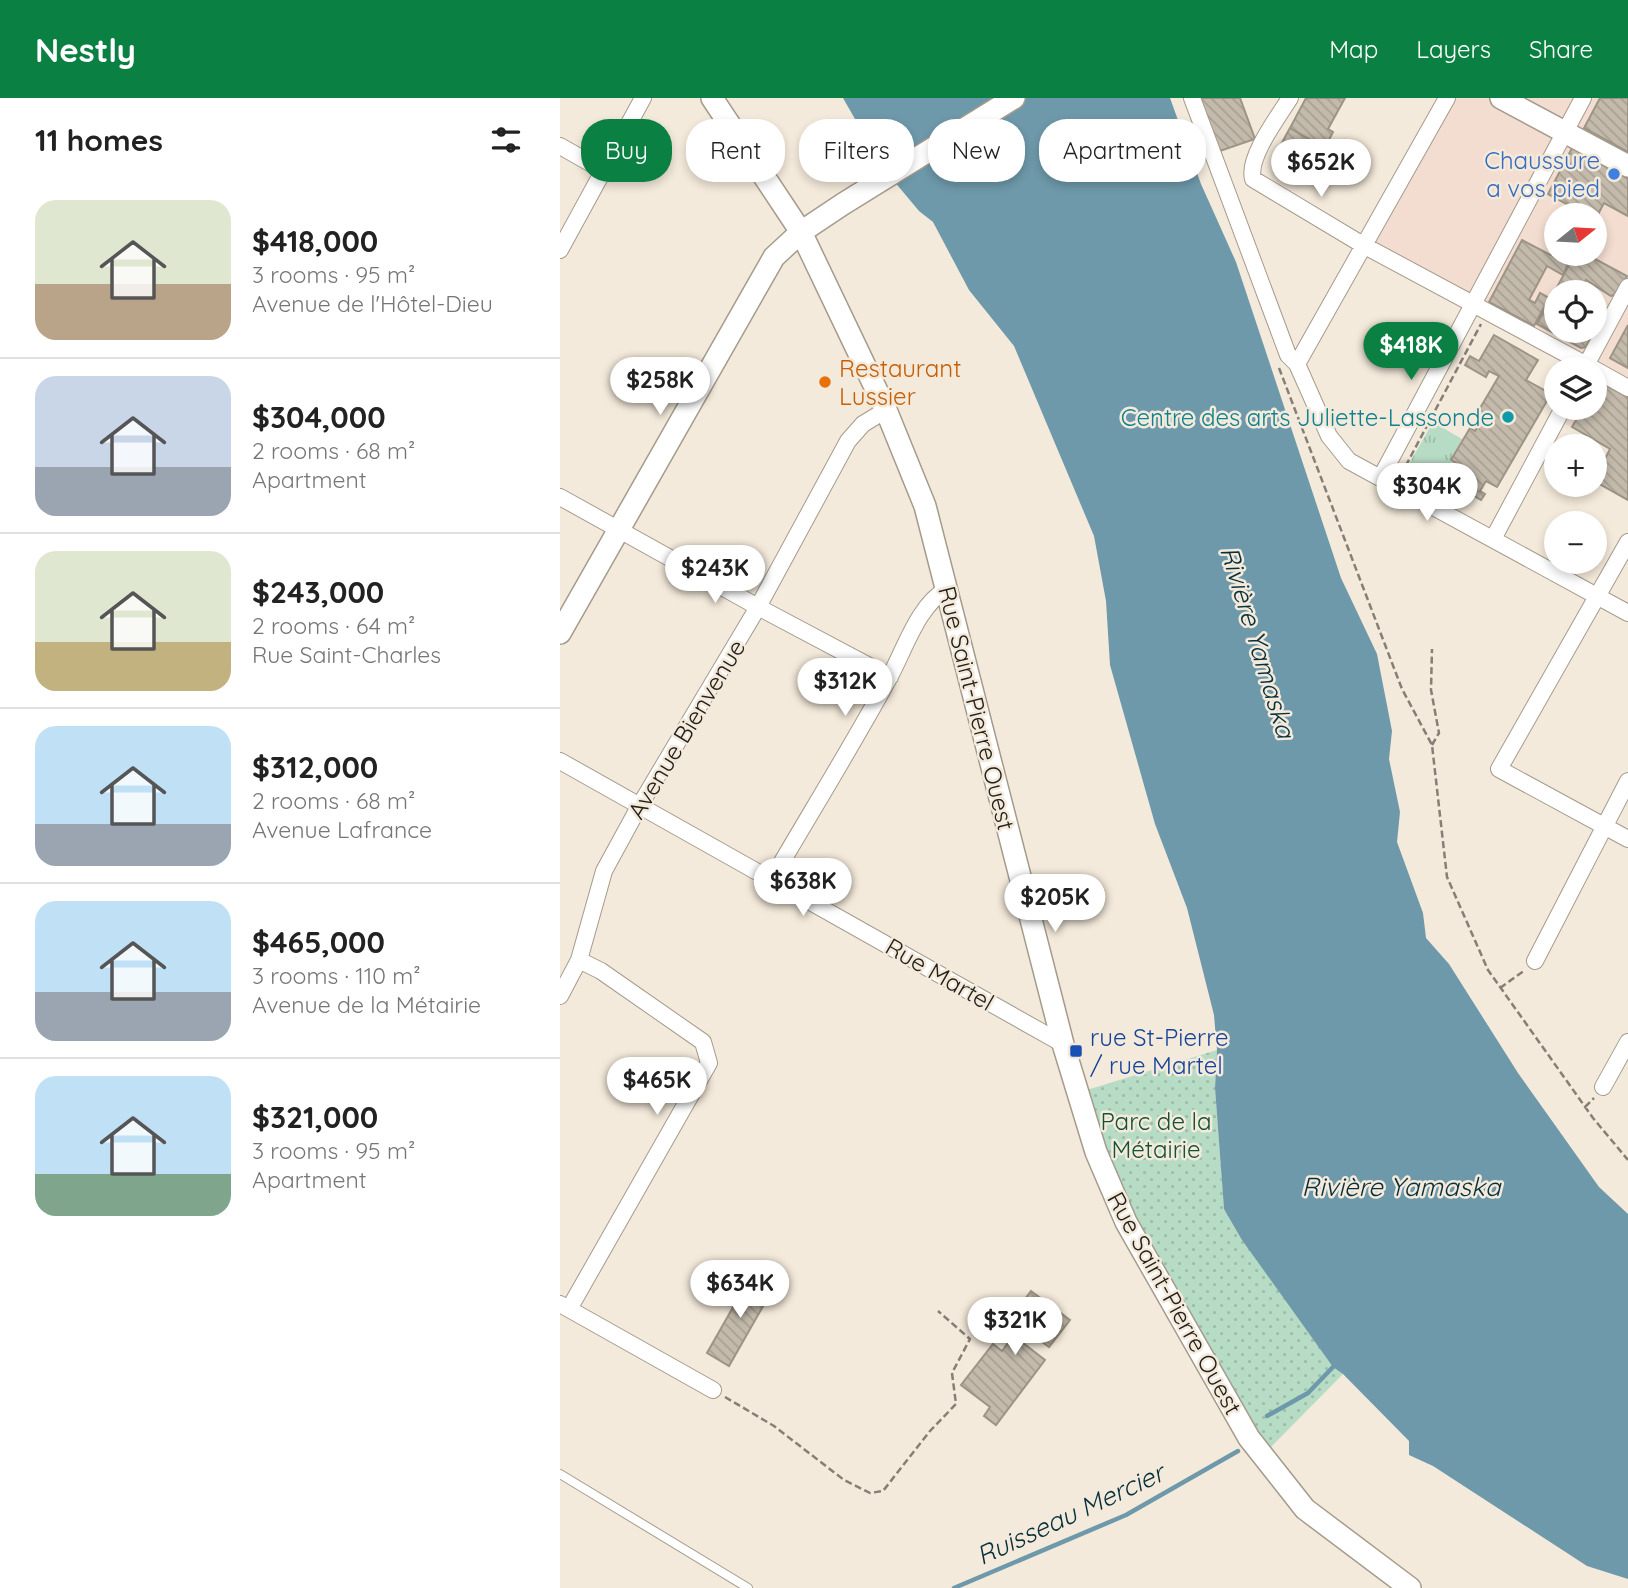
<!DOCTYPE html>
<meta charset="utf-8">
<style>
:root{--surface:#fff;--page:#f2f2f2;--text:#222;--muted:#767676;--line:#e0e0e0;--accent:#0b8043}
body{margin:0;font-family:Quicksand,sans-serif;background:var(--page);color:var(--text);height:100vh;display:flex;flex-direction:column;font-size:26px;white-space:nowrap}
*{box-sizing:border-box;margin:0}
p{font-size:23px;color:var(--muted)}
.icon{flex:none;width:38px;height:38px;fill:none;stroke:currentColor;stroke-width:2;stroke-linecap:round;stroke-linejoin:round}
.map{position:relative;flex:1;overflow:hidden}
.sheet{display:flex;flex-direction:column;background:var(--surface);width:560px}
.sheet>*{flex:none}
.banner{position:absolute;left:21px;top:21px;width:665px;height:63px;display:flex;gap:14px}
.needle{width:46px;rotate:72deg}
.buttons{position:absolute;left:984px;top:105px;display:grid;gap:14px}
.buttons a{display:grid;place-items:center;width:63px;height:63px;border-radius:50%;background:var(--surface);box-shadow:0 4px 10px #0003;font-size:35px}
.price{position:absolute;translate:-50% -60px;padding:0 16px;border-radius:24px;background:#fff;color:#222;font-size:23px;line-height:46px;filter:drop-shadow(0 2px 4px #0008)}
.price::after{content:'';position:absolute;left:50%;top:42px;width:21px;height:16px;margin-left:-10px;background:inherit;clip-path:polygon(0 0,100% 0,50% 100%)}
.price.on{background:var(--accent);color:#fff}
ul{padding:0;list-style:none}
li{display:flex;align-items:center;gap:21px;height:175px;padding:0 35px}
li+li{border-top:2px solid var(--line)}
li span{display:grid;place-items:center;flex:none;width:196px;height:140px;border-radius:21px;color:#555}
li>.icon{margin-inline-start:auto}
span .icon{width:84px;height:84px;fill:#fffc;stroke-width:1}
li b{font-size:30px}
h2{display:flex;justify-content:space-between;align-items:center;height:84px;padding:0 35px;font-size:30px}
.tag{padding:0 24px;border-radius:28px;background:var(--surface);box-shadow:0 4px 10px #0003;font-size:24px;line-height:63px}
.tag.on{background:var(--accent);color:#fff}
header{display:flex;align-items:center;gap:42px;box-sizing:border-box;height:98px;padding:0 35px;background:var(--accent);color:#fff}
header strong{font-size:33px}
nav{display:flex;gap:38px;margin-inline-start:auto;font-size:24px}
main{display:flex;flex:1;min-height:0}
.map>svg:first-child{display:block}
.commercial{fill:#f3ddd0;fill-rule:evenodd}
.grass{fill:url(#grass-tufts)}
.park{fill:url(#park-dots)}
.water{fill:#6e99aa}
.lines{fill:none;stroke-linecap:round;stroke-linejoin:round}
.stream{stroke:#6e99aa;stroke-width:4.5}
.building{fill:url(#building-back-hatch);stroke:#9c9485;stroke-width:2}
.lane-casing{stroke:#a49b8c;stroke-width:10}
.street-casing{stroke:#a49b8c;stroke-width:18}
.secondary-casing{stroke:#a49b8c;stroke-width:24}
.path{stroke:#857f75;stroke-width:2.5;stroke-dasharray:7 3.5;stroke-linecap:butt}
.lane{stroke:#fff;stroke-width:8}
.street{stroke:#fff;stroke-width:16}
.secondary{stroke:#fff;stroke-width:21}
.shop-dot{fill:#3f7fe0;stroke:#f4eadb;stroke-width:2.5}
.food-dot{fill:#e8710a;stroke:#f4eadb;stroke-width:2.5}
.culture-dot{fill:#0f9aa8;stroke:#f4eadb;stroke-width:2.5}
.transit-dot{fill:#1a4fb4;stroke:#f4eadb;stroke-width:2.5}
.labels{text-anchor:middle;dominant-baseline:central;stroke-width:5;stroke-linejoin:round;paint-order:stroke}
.shop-label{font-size:24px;fill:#366cbe;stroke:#f4eadb;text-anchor:end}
.food-label{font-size:24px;fill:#c56008;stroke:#f4eadb;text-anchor:start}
.culture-label{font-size:24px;fill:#0d838f;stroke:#f4eadb;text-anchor:end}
.street-label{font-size:24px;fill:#24211b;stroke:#f4eadb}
.transit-label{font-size:24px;fill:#164399;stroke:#f4eadb;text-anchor:start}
.park-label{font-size:24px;fill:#115234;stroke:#f4eadb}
.water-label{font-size:26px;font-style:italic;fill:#07303d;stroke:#f4eadb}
</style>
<header>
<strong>Nestly</strong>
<nav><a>Map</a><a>Layers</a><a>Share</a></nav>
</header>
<main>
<section class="sheet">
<h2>11 homes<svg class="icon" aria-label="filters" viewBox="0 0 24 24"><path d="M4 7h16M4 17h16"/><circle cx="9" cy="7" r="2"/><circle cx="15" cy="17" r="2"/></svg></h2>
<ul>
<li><span style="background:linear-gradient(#dfe7d0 60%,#b9a48a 0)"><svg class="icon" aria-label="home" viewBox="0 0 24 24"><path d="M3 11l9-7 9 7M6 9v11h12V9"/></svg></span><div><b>$418,000</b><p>3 rooms · 95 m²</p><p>Avenue de l'Hôtel-Dieu</p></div></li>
<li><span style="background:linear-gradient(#c9d6e8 65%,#9aa5b1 0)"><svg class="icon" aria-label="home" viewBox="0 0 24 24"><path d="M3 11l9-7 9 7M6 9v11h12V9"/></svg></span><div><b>$304,000</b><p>2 rooms · 68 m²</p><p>Apartment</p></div></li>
<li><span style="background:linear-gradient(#dfe7d0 65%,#c2b280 0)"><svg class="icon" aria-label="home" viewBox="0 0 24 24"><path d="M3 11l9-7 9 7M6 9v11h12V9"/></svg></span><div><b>$243,000</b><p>2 rooms · 64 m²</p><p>Rue Saint-Charles</p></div></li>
<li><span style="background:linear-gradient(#bfe0f5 70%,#9aa5b1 0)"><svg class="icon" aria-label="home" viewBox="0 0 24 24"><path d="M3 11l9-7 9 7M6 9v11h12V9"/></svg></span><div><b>$312,000</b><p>2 rooms · 68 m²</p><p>Avenue Lafrance</p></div></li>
<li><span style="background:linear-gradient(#bfe0f5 65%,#9aa5b1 0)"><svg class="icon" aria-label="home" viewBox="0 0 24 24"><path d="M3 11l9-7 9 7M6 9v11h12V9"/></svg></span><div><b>$465,000</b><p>3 rooms · 110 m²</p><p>Avenue de la Métairie</p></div></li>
<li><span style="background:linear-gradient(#bfe0f5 70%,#7fa58c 0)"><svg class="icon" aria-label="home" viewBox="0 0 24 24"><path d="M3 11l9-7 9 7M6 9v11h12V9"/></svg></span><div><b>$321,000</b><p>3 rooms · 95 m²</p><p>Apartment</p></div></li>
</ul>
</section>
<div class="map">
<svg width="1068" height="1490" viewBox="0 0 1068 1490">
<defs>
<pattern id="grass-tufts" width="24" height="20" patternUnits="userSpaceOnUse" patternTransform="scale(1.75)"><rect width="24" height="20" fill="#b7dcc5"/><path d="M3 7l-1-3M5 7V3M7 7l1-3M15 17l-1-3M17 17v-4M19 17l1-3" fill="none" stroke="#9dbca9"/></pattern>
<pattern id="park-dots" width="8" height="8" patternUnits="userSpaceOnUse" patternTransform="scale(1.75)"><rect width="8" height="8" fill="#b7dcc5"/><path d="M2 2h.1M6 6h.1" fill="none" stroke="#9dbca9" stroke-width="1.8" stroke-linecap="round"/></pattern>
<pattern id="building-back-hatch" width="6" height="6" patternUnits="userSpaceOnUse" patternTransform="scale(1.75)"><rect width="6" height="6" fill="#c3baab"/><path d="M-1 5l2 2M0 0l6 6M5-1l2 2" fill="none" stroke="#a7a093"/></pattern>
</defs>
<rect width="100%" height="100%" fill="#f4eadb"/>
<path class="commercial" d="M887,0H1068V354L996,322L1003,310H1034V271L803,147ZM996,117H1034V156H996ZM996,194H1034V233H996Z"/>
<path class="grass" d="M873,324L902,341L890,363L896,366L892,372L872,388L845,373Z"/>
<path class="park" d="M657,952L655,990L664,1111L783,1276L703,1357L602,1189L517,995Z"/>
<path class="water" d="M283,0H610L641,86L676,164L781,480L817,556L832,633L829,661L840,714L837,744L863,815L866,840L889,866L958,975L1039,1089L1068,1116V1481L1027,1468L873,1368L849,1357V1343L783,1276L773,1269L682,1142L664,1111L655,990L657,952L654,917L627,810L595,726L550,567L546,503L534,438L454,248L409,192L373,124L359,113L323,70Z"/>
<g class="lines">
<path class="stream" d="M707,1318L748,1295L773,1269
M394,1490L566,1417L678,1353"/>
</g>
<path class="building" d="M638,0H680L695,41L657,54Z
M746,0H785L768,31L773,34L765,50L730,30Z
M1040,0H1068V54L1024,30Z
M730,30L749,41L737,62L718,52Z
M1012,50L1068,81V118L1044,105L1035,122L1034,117H1027L988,96Z
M962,142L1008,166L1003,177L987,168L969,202L975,205L980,195L989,200L974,228L929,204Z
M1015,156H1026L1067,178L1058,195L1051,198L1026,182L1019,194H996V233H1031L1032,237L1026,249L1021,250L977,226Z
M1068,227V270L1050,260Z
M934,237L978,262L966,282L991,296L937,389L926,383L920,393L925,396L921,402L888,383L892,377L896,380L903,369L891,362L910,330L915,333L922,321L916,317L939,278L929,273L926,279L905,267L910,258L919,263Z
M1038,283L1068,299V402L1034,383V363L1042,367L1050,351L1012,329L1023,310H1034V290Z
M192,1176L214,1189L169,1268L147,1255Z
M471,1193L510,1222L489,1249L470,1235L463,1245L485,1262L436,1327L424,1318L430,1309L401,1287L433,1246L442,1253L456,1234L446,1227Z"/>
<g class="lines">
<defs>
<path id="lane" d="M0,1376L188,1490"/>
<path id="street" d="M632,0L728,257L737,266L769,338L789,363L1068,515
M730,0C718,19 687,60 693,81L803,147L1034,271
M0,48L44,73
M0,152L83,0
M737,266L887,0
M1024,271L1068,189
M1034,271L1068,290
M821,379L1023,0
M0,399L198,509L330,579
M933,441L1003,310
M1068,444L939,671L1068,741
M0,663L503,946
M212,781C251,714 292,648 329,580C345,551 358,507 387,491
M975,863L1068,683
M0,898L19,862L44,773L80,707L198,509L288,343L303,326L326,312
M1043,989L1068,944
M0,1206L153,1292
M9,1211L149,965L143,944L41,873L19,862"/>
<path id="secondary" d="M152,0L241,134L326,312L365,408L503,946L536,1054L566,1124L689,1340L745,1411L850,1490
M941,0L1068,68
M0,535L214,159L241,134L283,106L454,0"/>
</defs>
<use href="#lane" class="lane-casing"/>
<use href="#street" class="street-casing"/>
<use href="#secondary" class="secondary-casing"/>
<path class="path" d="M719,270L842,591L872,647L887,779L928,872L1033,1020L1068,1062
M856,381L843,373L921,226
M872,391L891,375
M872,647L879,635L871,592L872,551
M940,890L965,872
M1025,1009L1034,1000
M165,1299L214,1328L284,1382L310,1395L323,1393L370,1333L396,1306L392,1275L410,1241L378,1213"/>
<use href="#lane" class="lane"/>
<use href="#street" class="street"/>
<use href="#secondary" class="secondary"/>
</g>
<circle class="shop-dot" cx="1054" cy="76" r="7"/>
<circle class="food-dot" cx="265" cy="284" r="7"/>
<circle class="culture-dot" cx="948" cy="319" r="7"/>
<rect class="transit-dot" x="509" y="946" width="14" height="14" rx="3.5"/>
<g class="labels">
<g class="shop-label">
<text x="1040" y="62">Chaussure<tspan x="1040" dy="28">a vos pied</tspan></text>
</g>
<g class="food-label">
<text x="279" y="270">Restaurant<tspan x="279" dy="28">Lussier</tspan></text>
</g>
<g class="culture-label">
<text x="934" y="319">Centre des arts Juliette-Lassonde</text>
</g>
<g class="street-label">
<text transform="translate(417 610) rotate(76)">Rue Saint-Pierre Ouest</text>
<text transform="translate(126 631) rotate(-59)">Avenue Bienvenue</text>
<text transform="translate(380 876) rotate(30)">Rue Martel</text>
<text transform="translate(615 1205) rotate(61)">Rue Saint-Pierre Ouest</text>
</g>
<g class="transit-label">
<text x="530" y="939">rue St-Pierre<tspan x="530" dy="28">/ rue Martel</tspan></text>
</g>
<g class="park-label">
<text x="596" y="1023">Parc de la<tspan x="596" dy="28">Métairie</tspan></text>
</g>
<g class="water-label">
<text transform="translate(698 544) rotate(73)">Rivière Yamaska</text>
<text x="841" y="1088">Rivière Yamaska</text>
<text transform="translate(510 1416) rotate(-25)">Ruisseau Mercier</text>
</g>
</g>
</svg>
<div class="buttons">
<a><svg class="needle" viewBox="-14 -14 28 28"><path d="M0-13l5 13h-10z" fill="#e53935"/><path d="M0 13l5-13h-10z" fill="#767676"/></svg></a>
<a><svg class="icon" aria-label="locate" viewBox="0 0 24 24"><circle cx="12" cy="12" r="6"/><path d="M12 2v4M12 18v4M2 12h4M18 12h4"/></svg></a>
<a><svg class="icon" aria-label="layers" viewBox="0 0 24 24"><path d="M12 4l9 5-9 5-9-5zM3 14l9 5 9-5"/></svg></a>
<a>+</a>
<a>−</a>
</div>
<b class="price" style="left:761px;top:101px">$652K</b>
<b class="price on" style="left:851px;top:284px">$418K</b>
<b class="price" style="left:100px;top:319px">$258K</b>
<b class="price" style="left:867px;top:425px">$304K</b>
<b class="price" style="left:155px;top:507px">$243K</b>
<b class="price" style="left:285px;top:620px">$312K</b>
<b class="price" style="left:243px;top:820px">$638K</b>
<b class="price" style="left:495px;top:836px">$205K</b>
<b class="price" style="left:97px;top:1019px">$465K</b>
<b class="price" style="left:180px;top:1222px">$634K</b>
<b class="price" style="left:455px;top:1259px">$321K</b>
<div class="banner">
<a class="tag on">Buy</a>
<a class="tag">Rent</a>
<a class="tag">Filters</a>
<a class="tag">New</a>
<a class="tag">Apartment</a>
</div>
</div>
</main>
